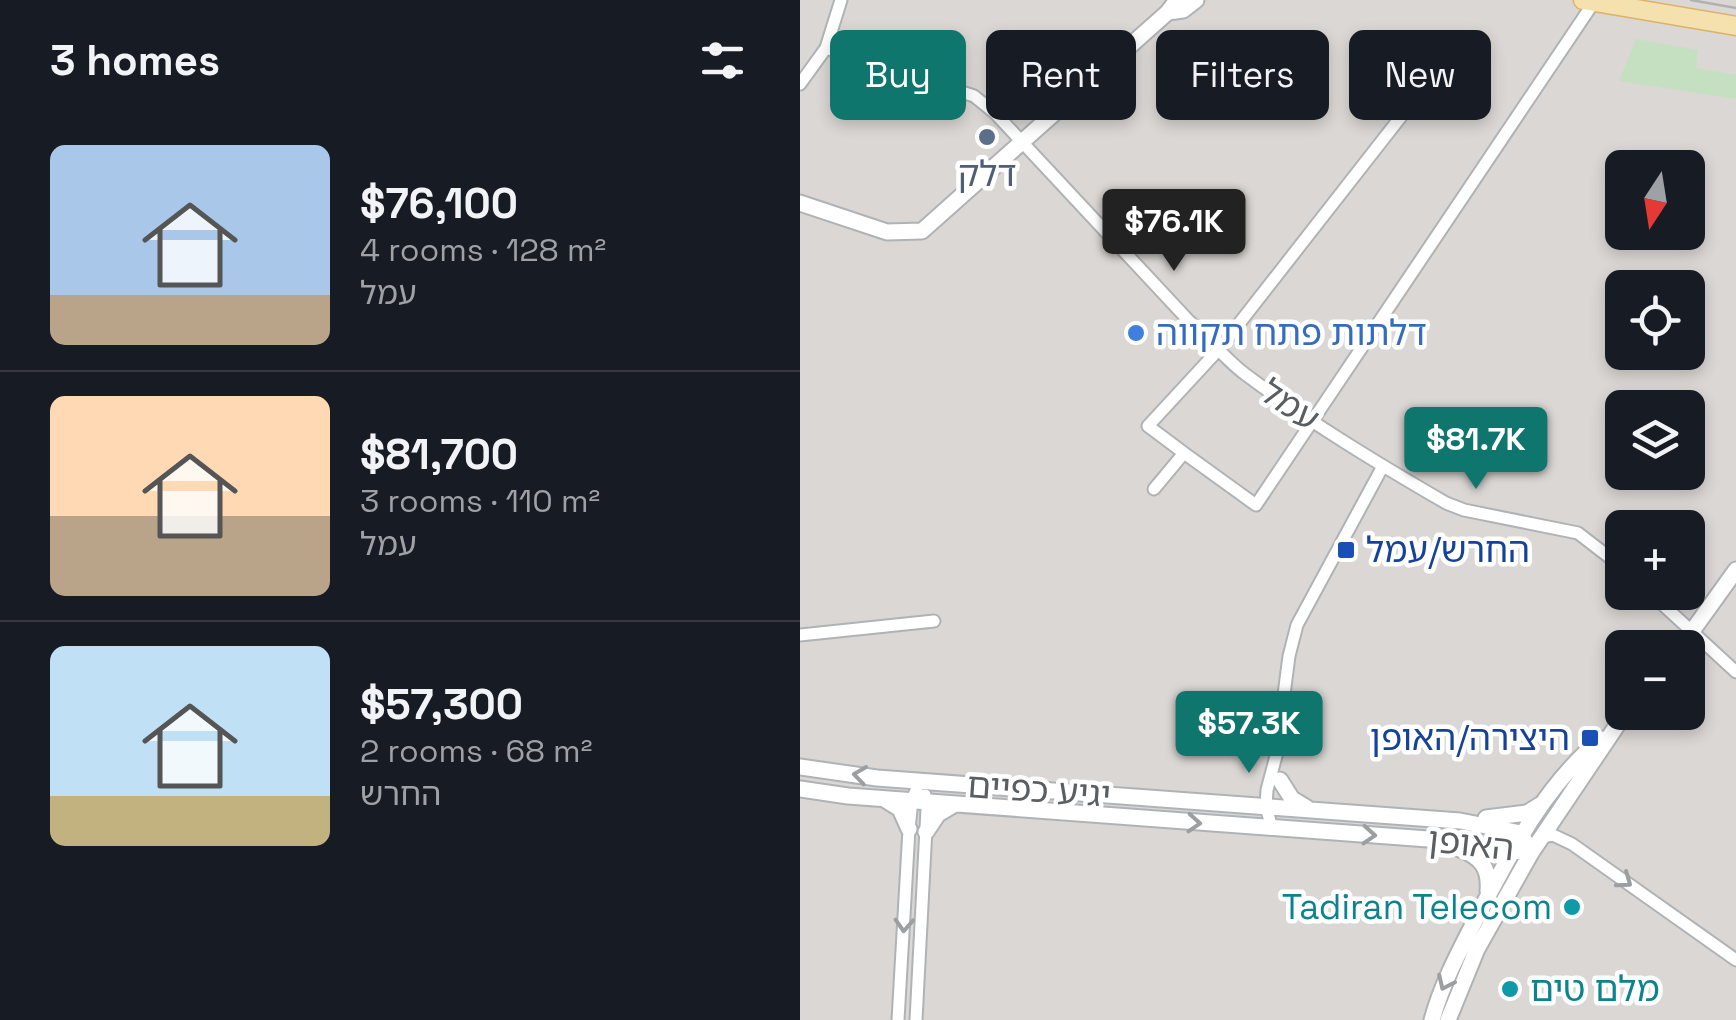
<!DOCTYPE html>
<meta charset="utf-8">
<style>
:root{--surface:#171b24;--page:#20242c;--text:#f1f3f6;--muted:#9ea1a6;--line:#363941;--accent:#0f766e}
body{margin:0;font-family:"Space Grotesk","Noto Sans Hebrew",sans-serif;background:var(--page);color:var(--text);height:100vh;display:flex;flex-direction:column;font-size:38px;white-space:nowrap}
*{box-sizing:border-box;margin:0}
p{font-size:32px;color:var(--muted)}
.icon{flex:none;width:55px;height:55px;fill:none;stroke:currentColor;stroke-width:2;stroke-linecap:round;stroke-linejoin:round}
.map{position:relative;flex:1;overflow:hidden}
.panel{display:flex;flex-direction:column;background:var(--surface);width:800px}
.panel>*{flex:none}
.banner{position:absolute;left:30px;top:30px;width:755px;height:90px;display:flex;gap:20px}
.needle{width:65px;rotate:192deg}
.tools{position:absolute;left:805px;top:150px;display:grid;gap:20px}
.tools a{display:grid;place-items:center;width:100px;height:100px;border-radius:15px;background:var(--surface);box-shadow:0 5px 15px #0003;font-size:50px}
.price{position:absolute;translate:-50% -85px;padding:0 22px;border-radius:10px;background:var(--accent);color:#fff;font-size:32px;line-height:65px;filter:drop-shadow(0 2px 5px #0008)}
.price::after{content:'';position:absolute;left:50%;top:60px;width:30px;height:22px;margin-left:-15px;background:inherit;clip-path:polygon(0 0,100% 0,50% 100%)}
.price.on{background:#222;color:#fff}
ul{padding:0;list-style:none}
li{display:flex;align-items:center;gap:30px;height:250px;padding:0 50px}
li+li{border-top:2px solid var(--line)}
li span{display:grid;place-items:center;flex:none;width:280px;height:200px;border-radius:15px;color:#555}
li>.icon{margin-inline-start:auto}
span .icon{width:120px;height:120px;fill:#fffc;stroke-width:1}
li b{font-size:42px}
h2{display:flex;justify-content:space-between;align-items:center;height:120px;padding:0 50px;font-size:42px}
.tag{padding:0 35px;border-radius:15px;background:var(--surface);box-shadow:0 5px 15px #0003;font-size:35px;line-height:90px}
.tag.on{background:var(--accent);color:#fff}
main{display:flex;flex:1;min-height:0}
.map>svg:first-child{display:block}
.industrial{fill:#dad7d4;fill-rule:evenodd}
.green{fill:#c4e0c1}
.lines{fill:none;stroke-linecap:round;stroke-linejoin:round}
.minor-casing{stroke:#afb3b6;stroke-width:15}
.tertiary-casing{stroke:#afb3b6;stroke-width:19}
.primary-casing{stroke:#deb168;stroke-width:21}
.minor{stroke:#fff;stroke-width:11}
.tertiary{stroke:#fff;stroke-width:15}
.primary{stroke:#f4e1ae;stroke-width:18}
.tram{stroke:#b0b1b1;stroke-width:2.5}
.oneway{stroke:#9c9ea0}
.service-dot{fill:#5c6f8a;stroke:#fff;stroke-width:4}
.shop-dot{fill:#3f7fe0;stroke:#fff;stroke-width:4}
.transit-dot{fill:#1a4fb4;stroke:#fff;stroke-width:4}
.culture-dot{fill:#0f9aa8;stroke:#fff;stroke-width:4}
.labels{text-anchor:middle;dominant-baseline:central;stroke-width:9;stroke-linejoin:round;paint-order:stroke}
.service-label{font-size:35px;fill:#4e5e75;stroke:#fff}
.shop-label{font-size:35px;fill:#366cbe;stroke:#fff;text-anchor:start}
.street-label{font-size:35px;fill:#5a5e61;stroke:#fff}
.transit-label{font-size:35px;fill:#164399;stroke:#fff;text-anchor:start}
.culture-label{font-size:35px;fill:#0d838f;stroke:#fff;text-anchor:end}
</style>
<main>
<section class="panel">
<h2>3 homes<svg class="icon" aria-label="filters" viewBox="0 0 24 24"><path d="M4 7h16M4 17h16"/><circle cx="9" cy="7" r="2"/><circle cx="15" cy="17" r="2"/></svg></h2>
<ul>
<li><span style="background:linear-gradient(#a9c7e8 75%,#b9a48a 0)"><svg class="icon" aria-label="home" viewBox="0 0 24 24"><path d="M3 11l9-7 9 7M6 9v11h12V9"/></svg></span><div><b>$76,100</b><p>4 rooms · 128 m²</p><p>עמל</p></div></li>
<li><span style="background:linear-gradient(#ffd9b3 60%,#b9a48a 0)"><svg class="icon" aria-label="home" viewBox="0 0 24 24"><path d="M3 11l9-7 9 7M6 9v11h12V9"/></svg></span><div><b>$81,700</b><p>3 rooms · 110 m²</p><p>עמל</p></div></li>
<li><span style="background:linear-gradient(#bfe0f5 75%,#c2b280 0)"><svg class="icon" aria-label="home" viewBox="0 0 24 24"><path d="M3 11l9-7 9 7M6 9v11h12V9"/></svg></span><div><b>$57,300</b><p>2 rooms · 68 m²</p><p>החרש</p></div></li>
</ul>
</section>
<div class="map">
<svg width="936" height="1020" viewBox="0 0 936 1020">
<rect width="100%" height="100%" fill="#ebe8e2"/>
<path class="industrial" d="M0,0H936V1020H0ZM822,168H888V232H822ZM822,288H888V352H822ZM822,408H888V472H822ZM822,528H888V592H822ZM822,648H888V712H822Z"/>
<path class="green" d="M836,39L898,50L896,68L936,75V99L819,81Z"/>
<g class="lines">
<defs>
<path id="minor" d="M26,48L174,96L195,113L389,321C408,337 427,361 445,374C509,422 577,463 646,503L664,510L778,533L822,567
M0,84L26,48L41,0
M384,453L348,426L420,348L628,82
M354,489L384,453L456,505L794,2
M849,592L936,672
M0,635L134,621
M472,829L466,806L467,790L476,756L489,656L497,625L583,466
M741,837L753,835L772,844L936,960
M98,1020L109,829L112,800L120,781
M116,1020L127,809L125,795"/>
<path id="tertiary" d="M368,12L383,10L396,0
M0,203L87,232L122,231L368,12L377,0
M880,648L936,570
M0,767L77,778L660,821L721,833L731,853
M480,780L492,799L507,808
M0,789L48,796L628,839L731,853
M84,799L100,809L109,829
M686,818L727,813L740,805
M126,832L138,814L155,804
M660,849C681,857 690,868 688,891
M632,1020C642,983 661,948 678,915C711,852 745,785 801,739
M648,1020L677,949L731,853L826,712"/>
<path id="primary" d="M783,0L936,26"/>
</defs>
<use href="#minor" class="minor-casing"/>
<use href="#tertiary" class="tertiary-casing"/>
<use href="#primary" class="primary-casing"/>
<use href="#minor" class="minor"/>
<use href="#tertiary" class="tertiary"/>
<use href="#primary" class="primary"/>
<path class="tram" d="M891,0L936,8"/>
</g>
<defs><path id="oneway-chevron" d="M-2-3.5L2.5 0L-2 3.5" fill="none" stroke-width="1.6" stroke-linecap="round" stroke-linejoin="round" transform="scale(2.5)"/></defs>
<g class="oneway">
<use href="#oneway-chevron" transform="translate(60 775) rotate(-172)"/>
<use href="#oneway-chevron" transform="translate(394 823) rotate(4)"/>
<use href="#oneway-chevron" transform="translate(569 835) rotate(4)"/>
<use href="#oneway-chevron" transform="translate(825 881) rotate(36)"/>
<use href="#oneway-chevron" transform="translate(104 925) rotate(93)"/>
<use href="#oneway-chevron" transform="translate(645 983) rotate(115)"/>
</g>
<circle class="service-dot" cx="187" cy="137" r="10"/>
<circle class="shop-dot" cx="336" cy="333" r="10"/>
<g class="transit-dot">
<rect x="536" y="540" width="20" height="20" rx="5"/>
<rect x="780" y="728" width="20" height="20" rx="5"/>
</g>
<g class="culture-dot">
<circle cx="772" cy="907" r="10"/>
<circle cx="710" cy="989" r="10"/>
</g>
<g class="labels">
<g class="service-label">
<text x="187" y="174">דלק</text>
</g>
<g class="shop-label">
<text x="356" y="333">דלתות פתח תקווה</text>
</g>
<g class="street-label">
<text transform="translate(490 405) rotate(34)">עמל</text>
<text transform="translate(239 790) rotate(4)">יגיע כפיים</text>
<text transform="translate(671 844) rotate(6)">האופן</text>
</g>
<g class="transit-label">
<text x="566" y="550">החרש/עמל</text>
<text x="770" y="738" text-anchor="end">היצירה/האופן</text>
</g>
<g class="culture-label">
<text x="752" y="907">Tadiran Telecom</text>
<text x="730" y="989" text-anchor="start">מלם טים</text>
</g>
</g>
</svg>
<div class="tools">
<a><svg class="needle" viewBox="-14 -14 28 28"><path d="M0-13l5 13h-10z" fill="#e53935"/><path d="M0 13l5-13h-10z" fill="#9ea1a6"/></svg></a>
<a><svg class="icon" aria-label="locate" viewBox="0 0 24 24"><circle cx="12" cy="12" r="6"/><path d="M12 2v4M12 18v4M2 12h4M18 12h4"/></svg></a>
<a><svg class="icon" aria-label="layers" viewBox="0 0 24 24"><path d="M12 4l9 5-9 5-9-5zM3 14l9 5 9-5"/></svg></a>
<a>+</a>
<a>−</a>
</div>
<b class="price on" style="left:374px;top:274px">$76.1K</b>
<b class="price" style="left:676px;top:492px">$81.7K</b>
<b class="price" style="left:449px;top:776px">$57.3K</b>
<div class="banner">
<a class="tag on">Buy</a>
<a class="tag">Rent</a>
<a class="tag">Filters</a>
<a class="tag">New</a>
</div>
</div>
</main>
